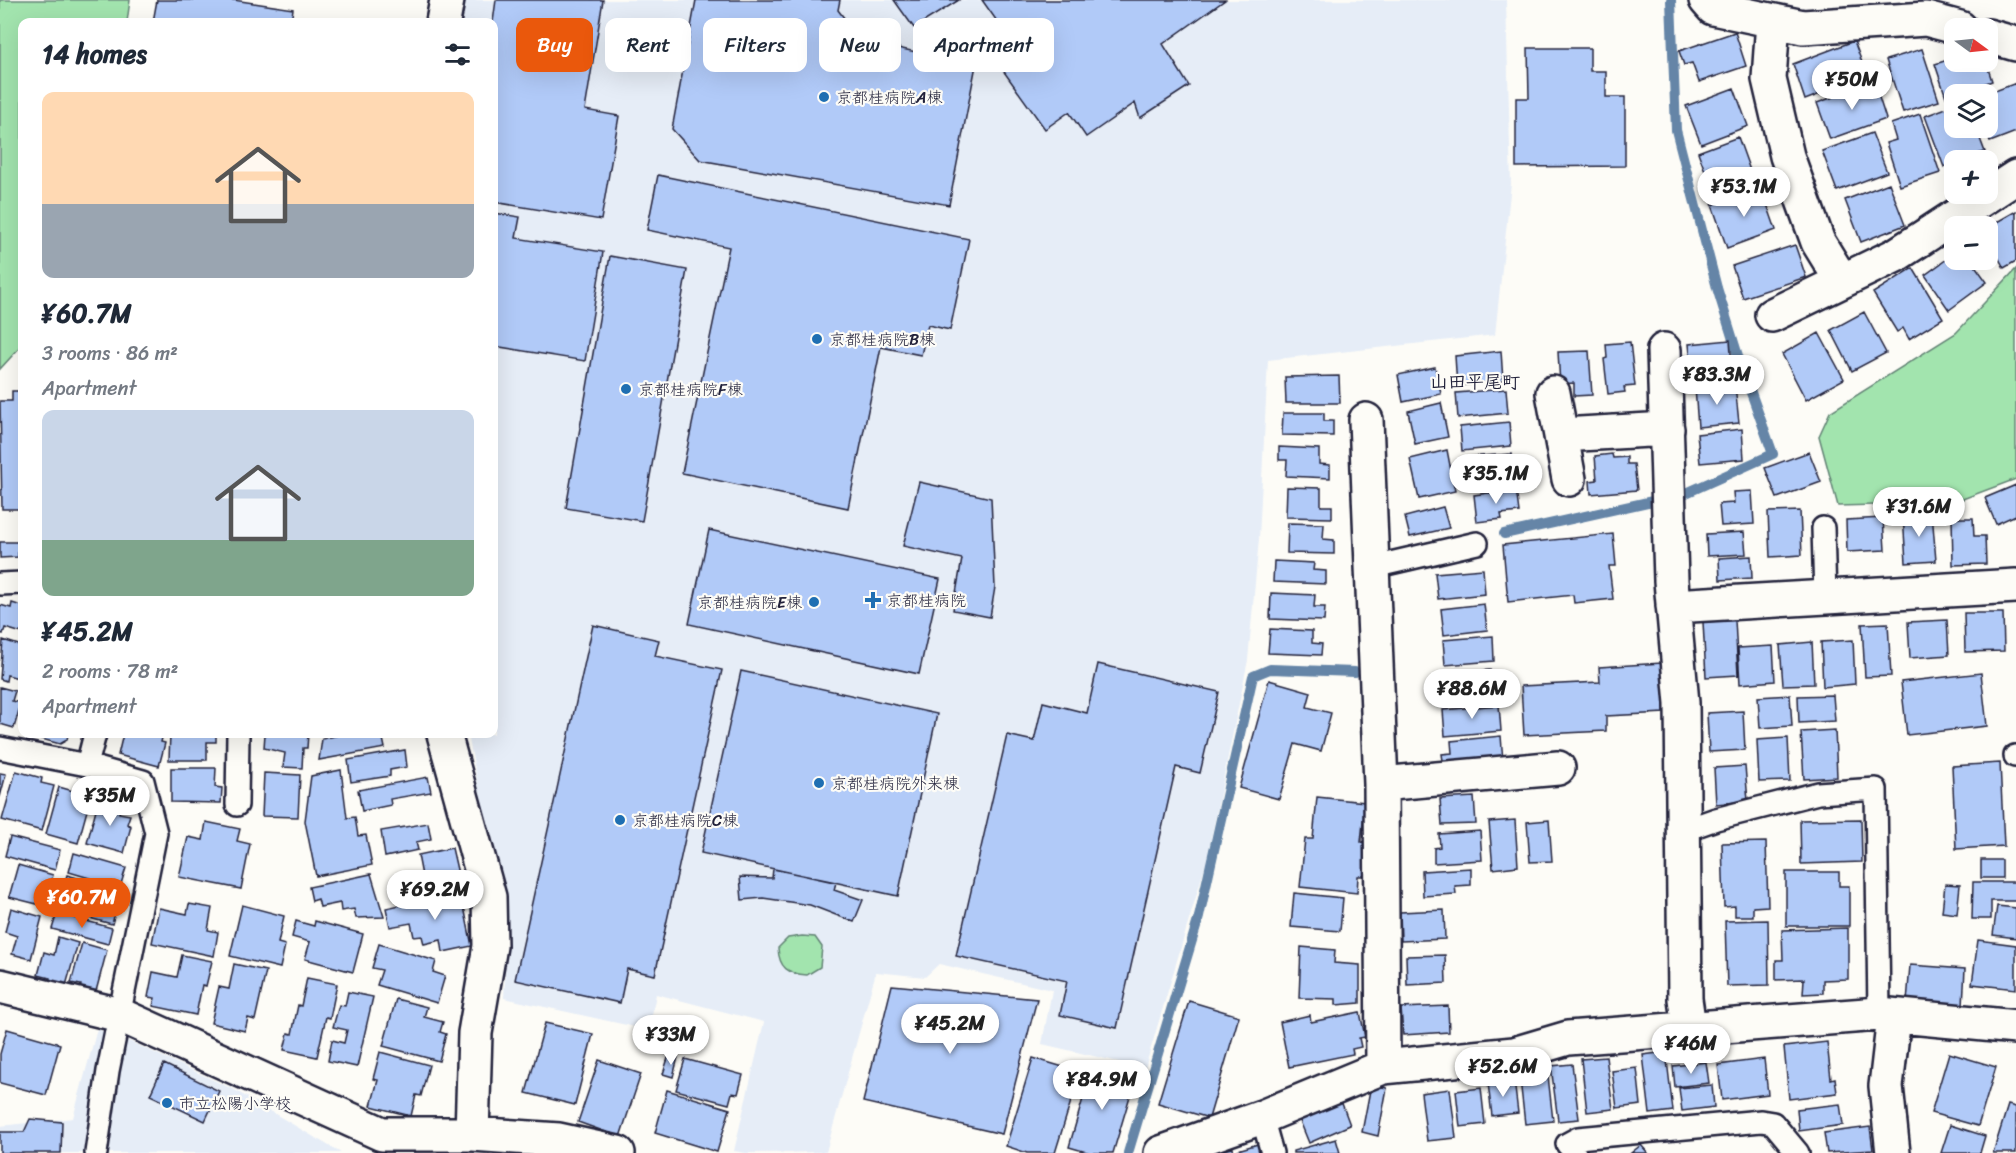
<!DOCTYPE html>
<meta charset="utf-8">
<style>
:root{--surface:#fff;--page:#f2f2f3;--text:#1f2937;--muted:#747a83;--accent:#ea580c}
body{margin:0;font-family:Sriracha,"Klee One",sans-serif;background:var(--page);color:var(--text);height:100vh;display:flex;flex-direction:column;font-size:22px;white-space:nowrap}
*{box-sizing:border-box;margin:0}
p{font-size:20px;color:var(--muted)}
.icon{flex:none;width:33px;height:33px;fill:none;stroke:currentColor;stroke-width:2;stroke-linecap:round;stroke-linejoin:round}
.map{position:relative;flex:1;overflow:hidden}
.drawer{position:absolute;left:18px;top:18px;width:480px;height:720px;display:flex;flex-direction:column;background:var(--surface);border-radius:12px;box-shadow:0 6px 24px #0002}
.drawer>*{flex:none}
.guide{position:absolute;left:516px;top:18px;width:570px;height:54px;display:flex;gap:12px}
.needle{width:39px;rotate:105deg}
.controls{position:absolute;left:1944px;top:18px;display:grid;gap:12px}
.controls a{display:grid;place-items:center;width:54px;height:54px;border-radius:12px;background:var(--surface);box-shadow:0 6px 24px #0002;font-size:30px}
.price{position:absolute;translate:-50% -51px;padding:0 14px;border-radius:21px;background:#fff;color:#222;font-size:20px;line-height:39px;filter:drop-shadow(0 2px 3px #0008)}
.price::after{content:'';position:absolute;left:50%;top:36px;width:18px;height:14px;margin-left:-9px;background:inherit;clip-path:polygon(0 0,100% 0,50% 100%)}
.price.active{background:var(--accent);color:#fff}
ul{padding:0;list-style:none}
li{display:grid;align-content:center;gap:12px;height:318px;padding:0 24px}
li span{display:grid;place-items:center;height:186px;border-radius:12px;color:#555}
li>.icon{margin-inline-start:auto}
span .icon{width:108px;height:108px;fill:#fffc;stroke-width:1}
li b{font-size:26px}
h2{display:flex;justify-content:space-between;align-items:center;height:72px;padding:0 24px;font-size:26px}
.pill{padding:0 21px;border-radius:12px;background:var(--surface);box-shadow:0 6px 24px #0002;font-size:21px;line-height:54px}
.pill.active{background:var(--accent);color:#fff}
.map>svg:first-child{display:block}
.built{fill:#e6edf7}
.green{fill:#a2e4ae;stroke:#628374;stroke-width:1.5}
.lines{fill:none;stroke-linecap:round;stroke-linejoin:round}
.stream{stroke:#6585a7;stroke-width:10}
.building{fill:#b1caf8;stroke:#22223b;stroke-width:1.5}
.lane-casing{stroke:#22223b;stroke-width:26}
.street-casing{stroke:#22223b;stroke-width:38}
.lane{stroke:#fdfcf7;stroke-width:21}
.street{stroke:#fdfcf7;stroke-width:33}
.poi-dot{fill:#1f6fb2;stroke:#fdfcf7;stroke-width:2}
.labels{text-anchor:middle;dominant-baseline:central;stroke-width:4.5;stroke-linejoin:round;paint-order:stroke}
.poi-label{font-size:16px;fill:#22223b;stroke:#fdfcf7;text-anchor:start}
.neighbourhood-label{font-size:18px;font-weight:bold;fill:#22223b;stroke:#fdfcf7}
</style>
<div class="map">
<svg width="2016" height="1153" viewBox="0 0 2016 1153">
<rect width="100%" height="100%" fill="#fdfcf7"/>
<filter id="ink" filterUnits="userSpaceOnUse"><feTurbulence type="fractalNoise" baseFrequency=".0167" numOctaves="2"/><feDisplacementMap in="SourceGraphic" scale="12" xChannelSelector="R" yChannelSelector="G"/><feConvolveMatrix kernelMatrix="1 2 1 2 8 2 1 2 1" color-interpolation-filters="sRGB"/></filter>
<g filter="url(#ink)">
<path class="built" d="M463,0H1506L1511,184L1495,335L1268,360L1259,539L1248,660L1206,863L1145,1068L1042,1044L1052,990L939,964L925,977L876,972L826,1152L746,1153L734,1151L764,1022L656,994L649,1030L504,998L507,933L468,734H494V22H460Z
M97,1029L131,1042L233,1089L341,1153H0V1126L73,1118Z"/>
<path class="green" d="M0,0H130L127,22H22V345L0,369Z
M2016,269V479L1952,503L1838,506L1819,436L1830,412L1956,333Z
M802,936L815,937L822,947L820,967L807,975C788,974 779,968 778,948L788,938Z"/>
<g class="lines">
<path class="stream" d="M1504,534L1684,494L1773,454L1739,359L1717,288L1676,130L1671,0
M1128,1153L1199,917L1253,676L1270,669L1355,672"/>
</g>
<path class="building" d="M157,0H234L293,9L291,22H153Z
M496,0H603L585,110L619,116L601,220L494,202L493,22Z
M696,0H840L838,10L861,40L976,65L949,205L700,160L672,129Z
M894,0H959L914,28Z
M982,0H1225L1163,44L1189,86L1140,118L1135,103L1086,137L1069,112L1045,129L1002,69L1021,55Z
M1735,32L1746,66L1699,82L1692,63L1684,65L1679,51Z
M1854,41L1867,76L1805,100L1793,64Z
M1528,48H1590V71H1606V97H1625V166L1516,167V98H1529Z
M1922,49L1939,101L1903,112L1886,60Z
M1954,58V62H1986L1992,81L1946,97L1935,64Z
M1874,82L1886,119L1830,139L1817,103Z
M2016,83V132L1990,142L1984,128H1988L1987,94Z
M1734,88L1748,126L1701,144L1686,106Z
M1954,105V128H1976L1985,152L1954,160L1944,167L1925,116Z
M1920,114L1940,173L1900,186L1886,143L1896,140L1891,124Z
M1872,133L1887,172L1837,191L1822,151Z
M1738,137L1752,176L1729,184L1725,172L1708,179L1698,152Z
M658,175L969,239L950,330L928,325L921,355L881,347L848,508L682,473L729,247L647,230Z
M1889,183L1905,225L1861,242L1845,200Z
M1761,187L1776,230L1727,248L1712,205Z
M2016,211V261L2004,268L1988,238V227Z
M494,213L520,217L516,238L603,252L585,361L494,346Z
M1795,245L1806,277L1743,298L1732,266Z
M1954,254V260H1971L1987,282L1949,310L1925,275Z
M610,256L687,270L642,521L566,508Z
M1913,268L1943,318L1909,339L1903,328L1897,332L1873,293Z
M1864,312L1886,353L1852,371L1831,330Z
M1819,333L1844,379L1806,400L1782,354Z
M1730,340L1733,380L1693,384L1689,344Z
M1630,342L1635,386L1624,387L1625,392L1608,394L1604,359L1607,358L1606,344Z
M1501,351L1503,381L1457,386L1455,356Z
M1589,351L1592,395L1574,396V383L1560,384L1558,352Z
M1435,367L1441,394L1403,402L1398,375Z
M1339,376L1340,403H1286L1285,377Z
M1735,385L1739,423L1698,427L1695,388Z
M1506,389L1508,413L1458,418L1456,393Z
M12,391H22V509H2L0,401H12Z
M1441,403L1448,437L1415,444L1408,411Z
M1283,413H1324V421H1333V436L1282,435Z
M1509,422L1511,446L1462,451L1460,427Z
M1742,429L1744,459L1700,463L1697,434Z
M1279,447L1319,449V464L1330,465V478L1286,476L1287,460H1279Z
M1447,450L1455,491L1419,499L1410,459Z
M1809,452L1821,482L1777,498L1765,468Z
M1512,454L1514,481L1469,484L1467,457Z
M1612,454L1613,458L1627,457V464H1634L1637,490L1591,494L1590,481L1597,480L1595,456Z
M919,482L991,498L995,587L990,617L953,610L962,559L903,546Z
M2016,485V515L1996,524L1985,498Z
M1287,487L1321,488V506H1332V518L1286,517Z
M1516,489L1519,512L1501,514L1502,519L1477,522L1474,495Z
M1752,491L1754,524L1721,526L1719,504L1734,503L1733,492Z
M1443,507L1449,528L1410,537L1405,517Z
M1800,511L1802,555L1770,557L1768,512Z
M1932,513L1936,561L1906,563L1903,515Z
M1883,518L1885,550L1847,552L1846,520Z
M1952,518H1973L1974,536H1985L1986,564L1953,565Z
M1288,523L1324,524L1323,539L1334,540V554L1287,553Z
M709,530L940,579L919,674L689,624Z
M1744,532L1746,554L1707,556L1706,534Z
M1613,534L1616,566H1609L1613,599L1574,603L1573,595L1508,602L1503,545Z
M0,542H18V557L0,558Z
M1751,556L1752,578L1720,580L1719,558Z
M1274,561L1314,563L1313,570L1326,571V584L1273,582Z
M1483,569L1485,594L1438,599L1435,573Z
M1271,593L1315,595L1314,607H1325L1324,621L1270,619Z
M12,603L22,606V633L5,628L3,634L0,633V605L11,608Z
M1484,604L1487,630L1444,635L1441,609Z
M1964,613H2003L2004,651L1965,652Z
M1735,620L1738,675L1706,677L1703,622Z
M1947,620L1949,655L1910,658L1908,622Z
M1888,623L1891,676L1865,677L1862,624Z
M593,625L659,640L655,656L722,670L655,975L627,969L620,1003L515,980Z
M1270,629L1312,631V643L1322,644L1321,655L1268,653Z
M1493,636L1494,661L1445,665L1443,640Z
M3,640L22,646V679L7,675L6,681L0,679Z
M1853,640L1855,684L1823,687L1821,642Z
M1812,642L1814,684L1783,685L1780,645Z
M1773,646L1775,681L1740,684L1738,648Z
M1662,663L1665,713L1606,716V731L1524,735L1521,686L1600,682L1599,667Z
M1098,664L1219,692L1200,773L1176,767L1117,1028L1060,1015L1067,981L956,956L1007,735L1034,741L1043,702L1087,713Z
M1490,670L1493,699L1448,703L1445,674Z
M741,671L937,714L898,896L701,853Z
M1981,673L1987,726L1907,735L1901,682Z
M1269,680L1311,692L1307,707L1331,713L1321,751L1295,744L1279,799L1239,788Z
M0,687L15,691L12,701L21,703L14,728L0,724Z
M1790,695L1792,726L1760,728L1758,697Z
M1833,695L1835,721L1799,723L1798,696Z
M1499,705L1501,731L1445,736L1443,710Z
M1743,711L1745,750L1709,752L1707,713Z
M1835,730L1837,777L1804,779L1801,732Z
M23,734H68L67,740L60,744Z
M123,734H163L161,742L165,743L159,766L118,755Z
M170,734H216V742H207V760H169Z
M265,734H308L307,748H303L302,768L283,767L285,753L264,748Z
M343,734H382L385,748L319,760L322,739Z
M1501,736L1503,761L1444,767L1442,754L1452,753L1451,741Z
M1788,738L1790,781L1759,782L1757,740Z
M405,750L407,767L390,770V776L351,782L348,760Z
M2000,763L2004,846L1956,849L1952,766Z
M1745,766L1748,801L1716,804L1714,768Z
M171,768H216L215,787L222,788L221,803L171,802Z
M341,770L347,818L355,817L358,836L366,835L372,865L316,876L305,821L311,776Z
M16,771L42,778L41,783L54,786L42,831L2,820Z
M0,773L6,774L0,797Z
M264,773L300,775L298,817L262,816Z
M428,777L431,792L390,799L391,805L362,811L358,790Z
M59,787L91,796L78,843L46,834Z
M1317,797L1365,802L1361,842L1369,843L1365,876H1358L1357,893L1300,887L1305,839H1313Z
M1474,797L1476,824L1442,825L1440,799Z
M99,798L121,805L119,813L130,815L127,824L131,826L124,853L87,843Z
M1861,819L1862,862L1801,864L1800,820Z
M1515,820L1518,866L1493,869L1489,822Z
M1549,820L1552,861L1530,862L1527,822Z
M206,822L240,829L237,841L250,844L241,889L179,877L188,837L203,840Z
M428,823L431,839L416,842L418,850L385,857L381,831Z
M1480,831L1482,860L1434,863V848L1440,847L1439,834Z
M10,837L60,850L55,870L5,856Z
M1766,842L1768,906L1753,907V916H1735V906L1724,907L1722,843Z
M452,848L458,874L423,881L418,855Z
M74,853L126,868L120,887L69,872Z
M1981,860H2002V878H1981Z
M18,865L53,875L45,906L9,897Z
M1471,868V885L1455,886L1456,894L1423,896L1422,871Z
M773,869L836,882L834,890L863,900L854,922L810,905L763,898L742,900L740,877L772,878Z
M1786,872H1839V886H1849V926H1786Z
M371,874L384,917L356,918L354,909L341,911L340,903L320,907L318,899L312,901L309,887Z
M67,875L121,890L117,906L62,891Z
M1973,882H2016V901H1991V919H1972Z
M1945,884L1960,885L1957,914L1942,912Z
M461,892L472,946L443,952L441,940L424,944L422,936L414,937L411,923L390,927L386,908Z
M1294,893L1343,898L1340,931L1291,927Z
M63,895L116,909L112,924L59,910Z
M189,904L212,908L208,930L218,932L214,956L152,943L159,908L187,914Z
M242,905L284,916L278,943L285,945L280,968L230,956Z
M1997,906L2016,908V938L1993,935Z
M11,908L42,917L31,959L12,954L17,936L5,932Z
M1444,910L1445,939L1401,941L1400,912Z
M57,913L112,928L108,944L52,929Z
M1768,920L1769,985L1727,986L1725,921Z
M296,921L314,926L315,921L363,934L353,972L305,959L310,942L292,937Z
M1848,928V979L1823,980V993L1803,994L1804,979L1776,980V960H1783L1782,930Z
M58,937L78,943L65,989L48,985L50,978L38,975L44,952L54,955Z
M1978,940L2016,945V989L1972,984Z
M82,943L107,950L95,995L79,991L81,985L71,983Z
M379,944L436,961L433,972L445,976L437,1003L377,985L382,970L372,968Z
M1301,947L1335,950L1334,963L1360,965V1003L1336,1005V999L1299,998Z
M182,955L212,961L206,986L202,985L196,1015L153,1006L155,998L148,997L153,972L177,977Z
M1445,955L1446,983L1407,985L1406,956Z
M234,964L266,971L255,1020L248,1018L245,1031L211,1023L219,987L229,989Z
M1910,965L1965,969L1963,1005L1907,1002Z
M307,978L337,984L330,1018L326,1017L317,1057L284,1050L288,1033L292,1034L298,1005L301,1006Z
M892,985L1037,999L1002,1134L863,1102Z
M348,992L373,997L357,1067L328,1061L332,1040L344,1043L347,1030L333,1027L339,1005L345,1006Z
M396,999L427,1007L424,1017L443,1022L440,1032L446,1034L439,1061L383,1046Z
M1189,1001L1239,1016L1209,1118L1158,1103Z
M1448,1006L1449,1032L1403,1035L1401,1008Z
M1360,1012L1365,1037L1359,1038L1361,1047L1352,1049L1353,1054L1289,1067L1280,1022L1310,1015L1311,1022Z
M545,1023L593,1034L575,1105L526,1093Z
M7,1029L60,1044L46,1095L0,1083V1054Z
M1827,1042L1831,1079L1835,1078L1837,1093L1789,1099L1784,1047Z
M380,1052L429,1065L421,1096L416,1095L411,1116L371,1106L378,1080L373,1079Z
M1666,1052L1673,1111L1650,1114L1643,1055Z
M1949,1053L1996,1067L1978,1126L1931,1113Z
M669,1055L678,1057L673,1077L663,1074Z
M1606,1057L1613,1109L1587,1112L1581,1059Z
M1033,1058L1080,1072L1055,1153H1027L1006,1146Z
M685,1059L743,1075L738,1094L732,1093L729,1104L676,1090Z
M1764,1059L1768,1094L1722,1100L1718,1065Z
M599,1060L641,1074L620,1137L578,1122Z
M1706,1062L1709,1083L1675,1087L1673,1066Z
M164,1064L219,1091L205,1121L150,1095Z
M1093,1064L1136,1076L1113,1153H1090L1069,1147Z
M1572,1064L1579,1119L1558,1121L1551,1066Z
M1637,1068L1641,1105L1617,1108L1612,1071Z
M1548,1076L1553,1121L1525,1124L1520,1079Z
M1514,1080L1518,1113L1492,1116L1488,1083Z
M1371,1085L1387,1088L1378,1136L1362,1132Z
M1712,1085L1714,1107L1682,1111L1679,1088Z
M1481,1088L1485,1124L1460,1127L1456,1091Z
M1450,1089L1456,1138L1427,1141L1421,1093Z
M667,1090L730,1109L717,1152L655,1133Z
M1340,1098L1350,1125L1309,1143L1298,1116Z
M1840,1104L1843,1125L1799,1131L1797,1109Z
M2008,1105L2016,1107V1153H1993Z
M30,1119L62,1122L61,1153H0V1132H24Z
M1950,1125L1985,1136L1980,1153H1941Z
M1870,1127L1873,1150L1827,1153L1824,1133Z
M1336,1139L1340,1153H1293V1151Z
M1261,1143L1264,1153H1239L1238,1150Z
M1641,1145L1648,1153H1631Z
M1233,1148L1234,1153H1215V1152Z"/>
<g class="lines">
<defs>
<path id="lane" d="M1823,528L1825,597
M1373,567L1477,543
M0,584L22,583
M0,748L87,765L143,781L156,833L108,1071L96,1153
M2015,756H2016
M87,765L95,734
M237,805L238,734
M1682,831L1716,819L1818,793L1876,789L1879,1014
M1262,1117L1272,1153
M1575,1153L1567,1144L1578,1138L1761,1121L1773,1123L1798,1153"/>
<path id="street" d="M1706,0L1713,8L1803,27L1926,19L1960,28
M1773,21L1769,79L1787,156L1818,242L1842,281
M443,22L447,0
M1988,36L2016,44
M1772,315L1896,255L2016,177
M1664,350L1671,581L1682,703L1685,999L1689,1027
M1553,393L1569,479
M1366,420L1381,784L1383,1067
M1562,435L1667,429
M1673,606L2016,586
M444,734L489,897L490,946L475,1033L472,1134
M1381,784L1558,768
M0,986L120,1015L382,1134H472L559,1140L618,1153
M1161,1153L1262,1117L1383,1067L1514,1054L1568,1038L1879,1014L2016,1027
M1893,1153L1886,1086L1894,1017"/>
</defs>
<use href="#lane" class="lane-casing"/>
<use href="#street" class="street-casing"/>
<use href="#lane" class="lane"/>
<use href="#street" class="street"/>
</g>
</g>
<g class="poi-dot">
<circle cx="824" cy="97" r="6"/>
<circle cx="817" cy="339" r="6"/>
<circle cx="626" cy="389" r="6"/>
<path d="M870 591h6v6h6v6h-6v6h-6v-6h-6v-6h6z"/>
<circle cx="814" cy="602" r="6"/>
<circle cx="819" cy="783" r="6"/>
<circle cx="620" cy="820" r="6"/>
<circle cx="167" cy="1103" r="6"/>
</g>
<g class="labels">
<g class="poi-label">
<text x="836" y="97">京都桂病院A棟</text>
<text x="829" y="339">京都桂病院B棟</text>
<text x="638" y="389">京都桂病院F棟</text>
<text x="886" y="600">京都桂病院</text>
<text x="802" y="602" text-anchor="end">京都桂病院E棟</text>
<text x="831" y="783">京都桂病院外来棟</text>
<text x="632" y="820">京都桂病院C棟</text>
<text x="179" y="1103">市立松陽小学校</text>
</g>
<g class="neighbourhood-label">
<text x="1475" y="382">山田平尾町</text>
</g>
</g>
</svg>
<div class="controls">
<a><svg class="needle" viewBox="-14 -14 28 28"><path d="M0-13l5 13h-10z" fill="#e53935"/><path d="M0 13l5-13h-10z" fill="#747a83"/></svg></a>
<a><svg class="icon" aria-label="layers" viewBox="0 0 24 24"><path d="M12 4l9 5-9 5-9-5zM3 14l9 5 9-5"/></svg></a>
<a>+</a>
<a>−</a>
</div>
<b class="price" style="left:1852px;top:111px">¥50M</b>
<b class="price" style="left:1744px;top:218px">¥53.1M</b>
<b class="price" style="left:1717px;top:406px">¥83.3M</b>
<b class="price" style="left:1496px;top:505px">¥35.1M</b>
<b class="price" style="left:1919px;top:538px">¥31.6M</b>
<b class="price" style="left:1472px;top:720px">¥88.6M</b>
<b class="price" style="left:110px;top:827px">¥35M</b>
<b class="price" style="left:435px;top:921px">¥69.2M</b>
<b class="price active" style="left:82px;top:929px">¥60.7M</b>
<b class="price" style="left:950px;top:1055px">¥45.2M</b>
<b class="price" style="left:671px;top:1066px">¥33M</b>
<b class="price" style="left:1691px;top:1075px">¥46M</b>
<b class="price" style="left:1503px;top:1098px">¥52.6M</b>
<b class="price" style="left:1102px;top:1111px">¥84.9M</b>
<div class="guide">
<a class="pill active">Buy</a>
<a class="pill">Rent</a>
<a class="pill">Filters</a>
<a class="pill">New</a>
<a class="pill">Apartment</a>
</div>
<section class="drawer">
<h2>14 homes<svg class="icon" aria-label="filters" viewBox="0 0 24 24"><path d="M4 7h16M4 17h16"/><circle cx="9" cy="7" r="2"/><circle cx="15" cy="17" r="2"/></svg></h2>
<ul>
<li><span style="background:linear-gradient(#ffd9b3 60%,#9aa5b1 0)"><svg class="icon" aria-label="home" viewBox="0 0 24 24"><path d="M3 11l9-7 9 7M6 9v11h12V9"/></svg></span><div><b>¥60.7M</b><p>3 rooms · 86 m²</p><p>Apartment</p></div></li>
<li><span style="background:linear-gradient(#c9d6e8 70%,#7fa58c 0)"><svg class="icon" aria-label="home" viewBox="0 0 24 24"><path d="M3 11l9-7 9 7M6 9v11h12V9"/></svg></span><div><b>¥45.2M</b><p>2 rooms · 78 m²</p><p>Apartment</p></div></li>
</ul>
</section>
</div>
